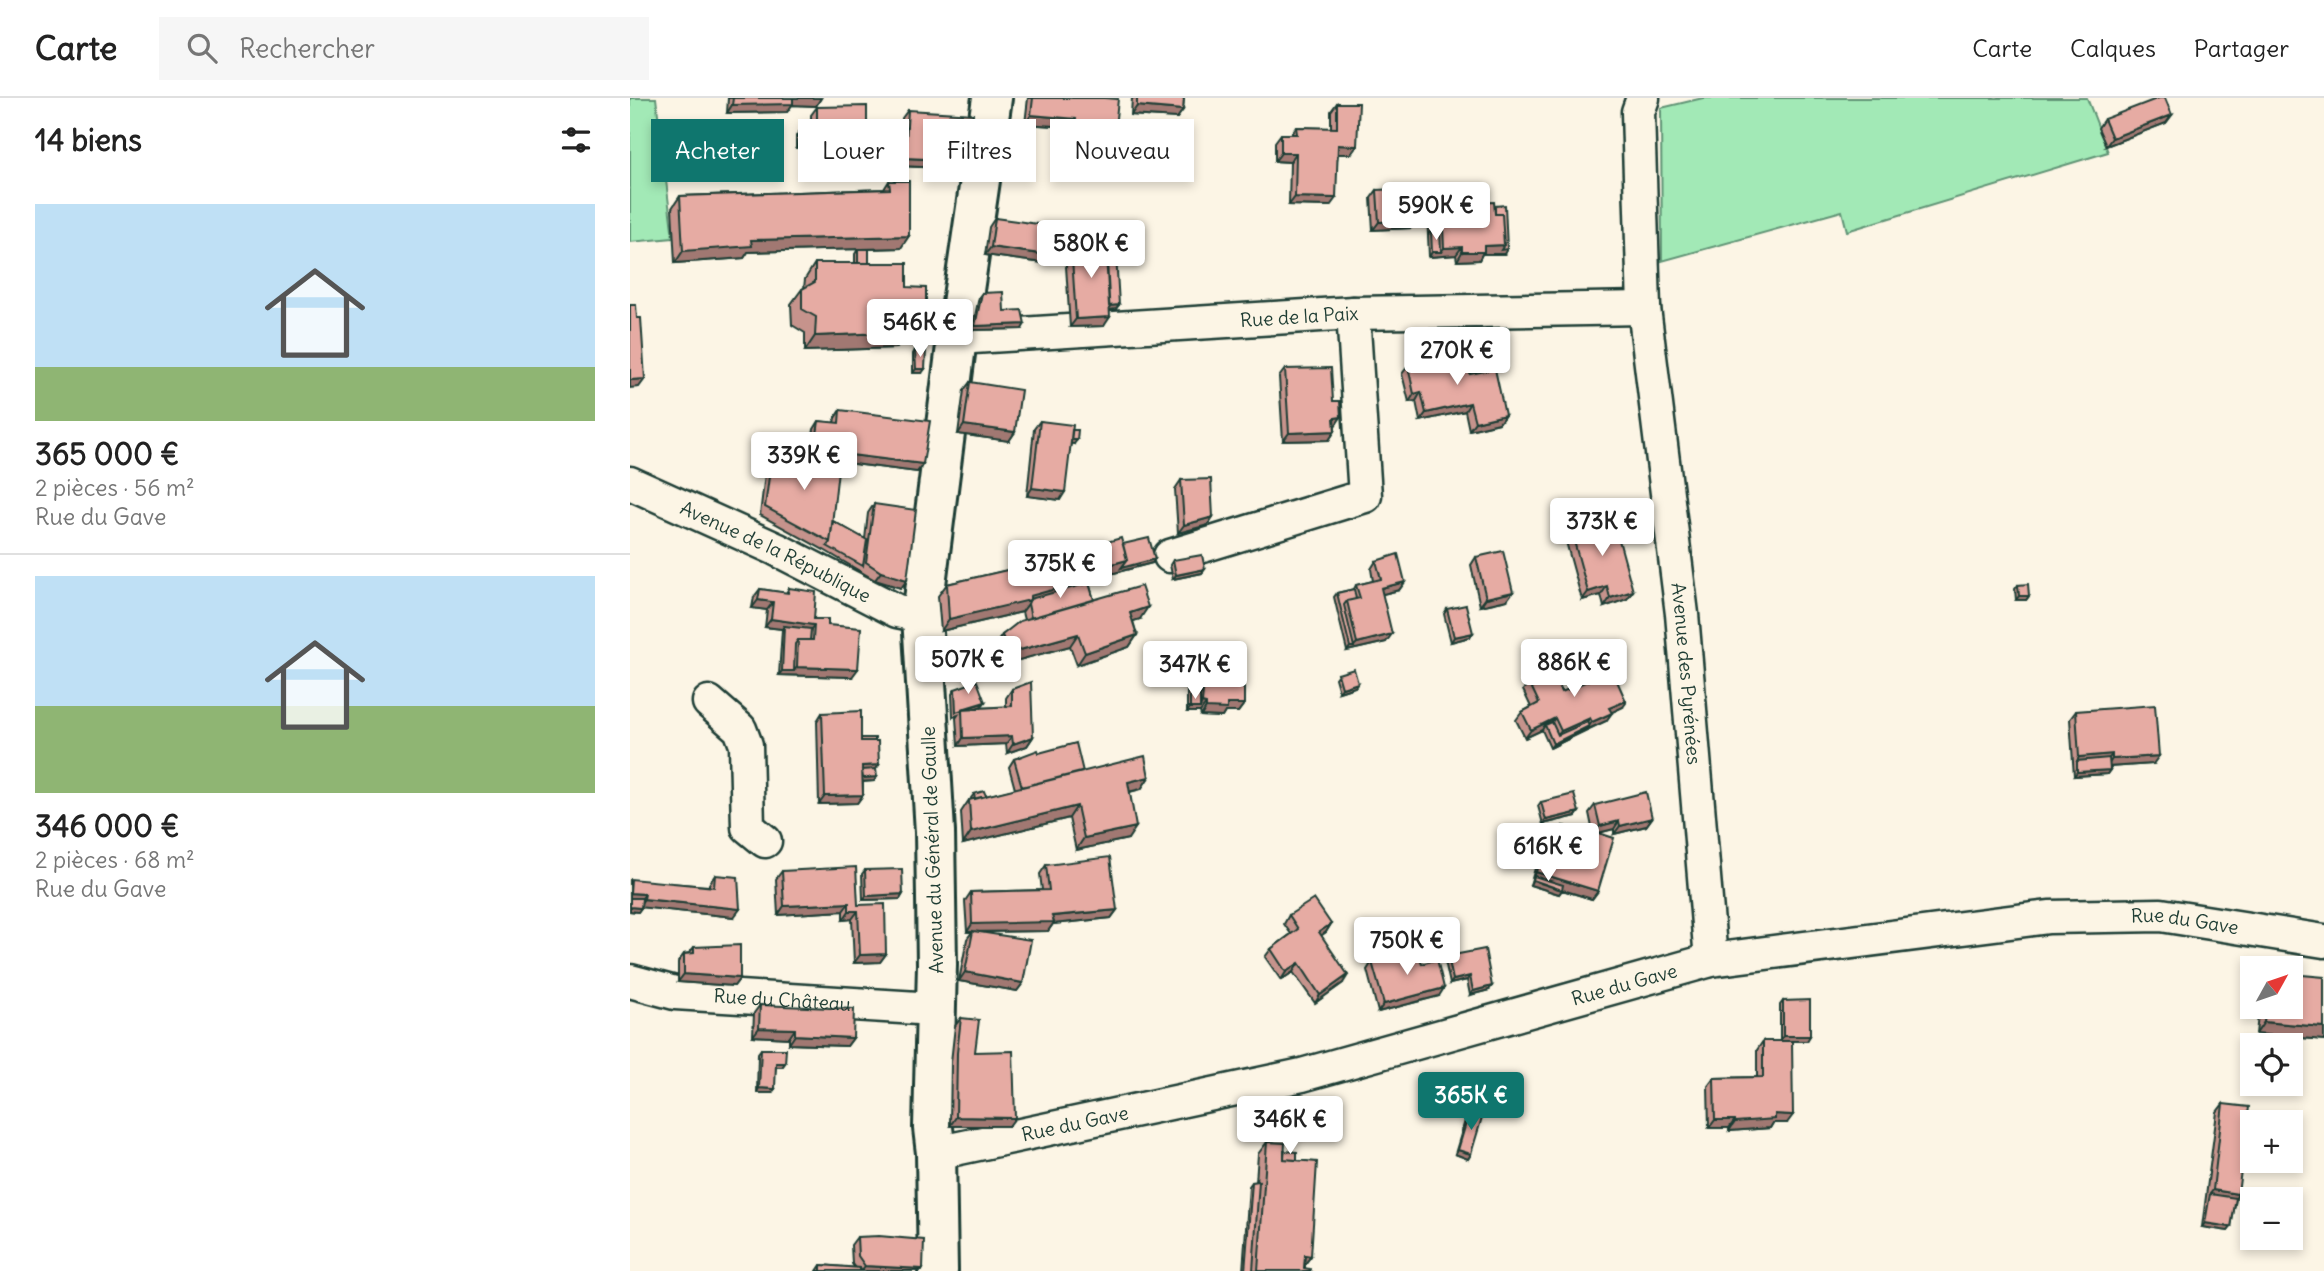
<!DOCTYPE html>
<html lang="fr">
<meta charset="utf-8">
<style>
:root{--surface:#fff;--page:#f6f6f6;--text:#222;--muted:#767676;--line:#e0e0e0;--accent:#0f766e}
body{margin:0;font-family:Delius,sans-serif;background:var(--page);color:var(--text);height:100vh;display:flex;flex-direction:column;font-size:26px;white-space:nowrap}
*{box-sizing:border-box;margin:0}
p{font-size:23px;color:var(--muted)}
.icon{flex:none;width:38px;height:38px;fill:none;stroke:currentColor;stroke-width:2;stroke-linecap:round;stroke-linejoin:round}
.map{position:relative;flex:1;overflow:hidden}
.drawer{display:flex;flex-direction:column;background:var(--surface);width:630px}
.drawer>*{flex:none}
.guide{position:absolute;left:21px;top:21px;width:665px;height:63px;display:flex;gap:14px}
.needle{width:46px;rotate:50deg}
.controls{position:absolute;left:1610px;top:858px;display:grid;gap:14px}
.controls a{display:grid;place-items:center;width:63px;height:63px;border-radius:0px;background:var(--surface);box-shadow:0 4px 10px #0003;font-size:35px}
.price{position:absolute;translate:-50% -60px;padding:0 16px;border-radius:7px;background:#fff;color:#222;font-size:23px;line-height:46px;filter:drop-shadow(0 2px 4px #0008)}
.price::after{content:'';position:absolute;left:50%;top:42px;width:21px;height:16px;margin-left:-10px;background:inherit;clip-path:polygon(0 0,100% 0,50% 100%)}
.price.selected{background:var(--accent);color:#fff}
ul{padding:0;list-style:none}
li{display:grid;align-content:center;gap:14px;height:371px;padding:0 35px}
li+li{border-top:2px solid var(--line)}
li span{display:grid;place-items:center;height:217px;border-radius:0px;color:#555}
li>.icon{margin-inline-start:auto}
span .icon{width:126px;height:126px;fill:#fffc;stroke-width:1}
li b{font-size:30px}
h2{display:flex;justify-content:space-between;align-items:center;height:84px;padding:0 35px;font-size:30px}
.pill{padding:0 24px;border-radius:0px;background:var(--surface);box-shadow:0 4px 10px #0003;font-size:24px;line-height:63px}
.pill.selected{background:var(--accent);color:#fff}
header{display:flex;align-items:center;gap:42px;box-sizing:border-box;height:98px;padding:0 35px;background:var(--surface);border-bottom:2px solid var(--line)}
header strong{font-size:33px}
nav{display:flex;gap:38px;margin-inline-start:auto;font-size:24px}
.search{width:490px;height:63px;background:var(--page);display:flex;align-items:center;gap:18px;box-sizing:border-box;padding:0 24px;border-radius:0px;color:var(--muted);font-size:26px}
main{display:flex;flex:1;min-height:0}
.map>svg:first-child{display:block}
.green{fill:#a2e9b6;stroke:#609375;stroke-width:2}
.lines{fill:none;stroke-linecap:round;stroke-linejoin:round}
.minor-casing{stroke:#1f3d34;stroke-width:37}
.major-casing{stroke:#1f3d34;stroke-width:44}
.minor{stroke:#fcf5e5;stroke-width:32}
.major{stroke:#fcf5e5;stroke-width:38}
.wall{fill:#c6938c;stroke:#1f3d34;stroke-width:2}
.shaded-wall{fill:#a17872;stroke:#1f3d34;stroke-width:2}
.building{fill:#e6aba3;stroke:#1f3d34;stroke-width:2}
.labels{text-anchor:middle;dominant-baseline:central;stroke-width:7;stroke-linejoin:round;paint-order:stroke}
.street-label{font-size:19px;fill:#1f3d34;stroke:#fcf5e5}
</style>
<header>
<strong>Carte</strong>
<div class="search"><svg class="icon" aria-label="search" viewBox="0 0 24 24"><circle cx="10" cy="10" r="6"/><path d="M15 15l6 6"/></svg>Rechercher</div>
<nav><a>Carte</a><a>Calques</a><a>Partager</a></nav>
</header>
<main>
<section class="drawer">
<h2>14 biens<svg class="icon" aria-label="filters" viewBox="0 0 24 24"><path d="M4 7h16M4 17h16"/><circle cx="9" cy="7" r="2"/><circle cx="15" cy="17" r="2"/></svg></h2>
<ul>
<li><span style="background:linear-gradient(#bfe0f5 75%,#8fb573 0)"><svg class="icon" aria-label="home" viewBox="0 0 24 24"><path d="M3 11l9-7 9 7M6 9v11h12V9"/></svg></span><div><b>365 000 €</b><p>2 pièces · 56 m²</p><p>Rue du Gave</p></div></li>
<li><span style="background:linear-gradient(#bfe0f5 60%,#8fb573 0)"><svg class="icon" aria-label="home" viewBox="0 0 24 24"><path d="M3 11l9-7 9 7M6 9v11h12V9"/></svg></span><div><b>346 000 €</b><p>2 pièces · 68 m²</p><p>Rue du Gave</p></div></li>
</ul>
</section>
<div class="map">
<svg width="1694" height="1173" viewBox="0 0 1694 1173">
<rect width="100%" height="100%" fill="#fcf5e5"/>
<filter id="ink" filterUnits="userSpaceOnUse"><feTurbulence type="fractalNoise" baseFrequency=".0143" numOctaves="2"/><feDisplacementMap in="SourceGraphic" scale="14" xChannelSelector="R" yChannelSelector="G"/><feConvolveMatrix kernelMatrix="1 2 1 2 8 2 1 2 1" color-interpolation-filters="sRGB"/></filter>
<g filter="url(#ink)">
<path class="green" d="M0,0H26L43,140L0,144Z
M1073,0H1457L1478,54L1217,133L1212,113L1032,163L1031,10Z"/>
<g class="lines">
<defs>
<g id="minor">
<path id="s1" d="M1013,0L1008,14L1014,210L1052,516L1081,862"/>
<path id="s2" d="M327,240L723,215L1014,210"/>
<path id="s3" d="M0,385L146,451L267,513L292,518"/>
<path d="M540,458L735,398L723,215"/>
<path d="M79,604L110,631L116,647L118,729L135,743"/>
<path id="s4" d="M0,883L45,895L304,911"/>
<path id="s5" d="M306,1055L672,977L1081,862L1419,819L1531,817L1694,843"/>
</g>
<path id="major" d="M308,1173L306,1055L303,1030L307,866L305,734L292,518L327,240L362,0"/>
</defs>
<use href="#minor" class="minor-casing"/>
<use href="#major" class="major-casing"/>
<use href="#minor" class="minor"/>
<use href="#major" class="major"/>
</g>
<path class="wall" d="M98,0H191L186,8L162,7L157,14L97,15Z
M398,0H474L478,48L439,44L440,29L395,26Z
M502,0H554L553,12L547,20L501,17Z
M707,5L721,56H708L700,108L659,107L660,64L645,63V44L651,36H661L666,29L701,30V13Z
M187,9L232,51L182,52V50H166V38L169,34H181V17Z
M278,12L340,63L334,71L270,68L272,20Z
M1542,17L1536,25L1476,48L1468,30L1474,21Z
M259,83L271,150L239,151V165L277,189L285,226H277V234L266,250L175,253V235L162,227L161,206L172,191L174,190L175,181L185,165H225V156L228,151L118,154L114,160L45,165L42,110L50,98L254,91Z
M747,92L787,122L781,130L743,132L741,100Z
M802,107L874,156H852L849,162L827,163L826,157L799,159L797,115Z
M365,120L418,157L413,165L355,157L359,129Z
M441,145L476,156L486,211L479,212L474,228L440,229L435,153Z
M352,195L374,213L392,231L342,232L349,199Z
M285,252L292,275H283V256Z
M778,268L840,274V276L875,317L869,325L839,332L835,313L790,323L786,303L779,304L772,276Z
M655,271L703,303L705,328V333L699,342L653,343L649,279Z
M340,284L385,334L379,343L328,336L334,292Z
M210,312L293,366L287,374L216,365V360L181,351L184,331L189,323L204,325L205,320Z
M410,323L442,332L444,346L441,345L430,402L397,398L404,331Z
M140,355L203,423L235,441L238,415L244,406L277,482L271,490L245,482L194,452L130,417L137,359Z
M551,382L578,427L548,435L545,391Z
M941,432L1003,493L997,501L974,509L971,497L952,502L935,440Z
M493,446L522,465L461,481L459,485L464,502L510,521L503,523L507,537L499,549L447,567L440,548L371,567L364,549L372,537L394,522L392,514L311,533L308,498L317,486Z
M846,459L877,502L850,508L841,467Z
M543,462L575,471L572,475L543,481L540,467Z
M746,463L775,484L769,492L752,496L756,544L717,553L704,499L707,495L724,491L726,487L743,483L741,471Z
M1388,487L1399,498L1396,502H1386L1385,491Z
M159,490L184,521L198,527L222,579L149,577L152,531L135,529L137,512L122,510L124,499L130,491L156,495Z
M817,511L840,539L821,544L814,516Z
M563,552L609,590L614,606L608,614H595L592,619L571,618L570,614H557V561Z
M961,573L993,609L982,614L976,623L920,650L912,632L895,640L886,622L892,614L901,609L893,592L899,584L929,588L932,594L956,584L955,582Z
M708,576L728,585L725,589L709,594L705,580Z
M325,591L355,604L352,608L347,610L376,609V600L382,591L403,639L397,648L377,655L376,646L328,648L326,620L328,617L323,619L322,596Z
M1446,613L1523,666L1480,669V672L1477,676L1444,678L1440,621Z
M192,615L231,640L249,667L246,671L244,683L233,684V697L227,705L189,706L187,623Z
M409,655L453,674L519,679L511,691L500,694L498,741L446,752L439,720L333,746L331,714L339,702H341V700L344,696L356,698L385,691L379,669L384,661Z
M911,704L949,714L946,718L913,726L908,708Z
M965,707L1022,720L1016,728L984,736V731L968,735V793L962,801L932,792L929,796L900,787L912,747L917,739L925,742L927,736L933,728L951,733L953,730L963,734L959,715Z
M416,767L487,812L481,820L423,826L418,833L352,834L393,885L387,893L329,883L337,841L342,834H337L335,803L341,794L412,792L410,776Z
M235,772L273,796L270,801L233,802L232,776Z
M152,773L228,807L256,856L250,864L224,865L222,821L213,822V813L148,817L146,781Z
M85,777L104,819L11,809L8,814L0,813V782L79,788V786Z
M659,817L701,826L696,834L691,837L713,885L685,905L663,874L651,882L635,859L641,851L661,836L654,826Z
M64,849L110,880L104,888L48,884V864L54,856L59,855Z
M818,858L859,892L840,897L837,882L820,886L815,863Z
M742,864L792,866L809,898L748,914L737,872Z
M1694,879V942L1626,936L1629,908H1661Z
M1153,903L1177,943H1150V907Z
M130,907L223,940L217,948L159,946V940L123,938L124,915Z
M331,920L345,954L379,1028H320L321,964L325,928Z
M1133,943L1157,1025H1143L1140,1030L1099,1033V1030H1079L1078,988L1084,980L1127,979V952Z
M131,951L155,965L152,969H146L142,995H127L128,955Z
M1593,1006L1608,1096L1606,1100L1601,1129L1598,1133L1572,1129L1587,1014Z
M840,1012L841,1056L838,1061L825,1056L837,1016Z
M637,1044L654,1053L667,1062L681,1158L675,1166V1170L680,1173H613L619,1088L622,1084H626L628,1056Z
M227,1139L292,1173H187L191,1167L225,1170L222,1166L221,1147Z"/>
<path class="shaded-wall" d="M162,0H191L186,8L162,7L157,14L97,15L102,7Z
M507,8L553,12L547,20L501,17Z
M401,17L446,21L440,29L395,26Z
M1542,17L1536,25L1476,48L1482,40Z
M445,36L484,40L478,48L439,44Z
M237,43L232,51L182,52L187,44Z
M184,45L182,50H166L169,46Z
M708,47L727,48L721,56H702Z
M651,55H666L660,64L645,63Z
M275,60L340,63L334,71L270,68Z
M665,99L706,100L700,108L659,107Z
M787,122L781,130L743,132L749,124Z
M804,129H813L807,137L801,133L798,137Z
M279,138L271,150L118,154L114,160L45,165L53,153L121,142Z
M874,147L877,151L874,156H852L849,162L827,163L832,154L854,148Z
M361,149L418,157L413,165L355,157Z
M832,149L826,157L799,159L802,154H811L814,150Z
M489,207L486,211L473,213L476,208Z
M277,211H296L285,226L266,227Z
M480,219L474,228L440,229L446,221Z
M395,226L392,231L342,232L345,228Z
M277,234L266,250L175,253L185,238Z
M286,271H295L292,275H283Z
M15,281L9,289L0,290V282Z
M791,294L786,303L779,304L784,296Z
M840,305L835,313L790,323L796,315Z
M875,317L869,325L839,332L845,324Z
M711,319L705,328H698L704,320Z
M334,327L385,334L379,343L328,336Z
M705,333L699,342L653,343L659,335Z
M439,341L447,342L444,346L436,345Z
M186,343L222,351L216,360L181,351Z
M221,357L293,366L287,374L216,365Z
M402,390L435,394L430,402L397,398Z
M583,419L578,427L548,435L554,427Z
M525,461L522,465L461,481L453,493L398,506L392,514L311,533L319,521L400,498L460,472L497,462Z
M575,471L572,475L543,481L546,477Z
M251,474L277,482L271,490L245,482Z
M775,484L769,492L745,498L751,490Z
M977,488L971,497L952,502L958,494Z
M1003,493L997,501L974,509L980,500Z
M883,494L877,502L850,508L856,500Z
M1389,498H1399L1396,502H1386Z
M128,502L143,504L137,512L122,510Z
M518,509L510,521L492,527L500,515Z
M141,521L184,527L178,535L154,528L152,531L135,529Z
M843,535L840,539L821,544L824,539Z
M448,536L440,548L371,567L379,555Z
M762,536L756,544L717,553L720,549H723L727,545Z
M507,537L499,549L447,567L455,555Z
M167,569L228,571L222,579L149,577L152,573H164Z
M728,585L725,589L709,594L712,590Z
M566,593H573L567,602L560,601Z
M996,603V605L993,609L974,618L979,610Z
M355,604L352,608L332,615V612Z
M572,605L576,606L570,614H557L560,610H570Z
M597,606H614L608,614H595L592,619L571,618L576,610Z
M982,615L976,623L956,632L962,624Z
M925,620L919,628L915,627L912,632L895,640L901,632Z
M960,620L954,628L925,641L931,633Z
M959,628L956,632L920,650L923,646Z
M382,638L376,646L328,648L333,640Z
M403,639L397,648L377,655L383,646Z
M1482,656L1476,665L1447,663L1449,659Z
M1529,658L1523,666L1477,669L1482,661Z
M249,667L243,675L229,676L232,668Z
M1480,672L1477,676L1444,678L1447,674Z
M247,679L244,683L226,684L229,680Z
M519,679L511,691L489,696L498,684Z
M233,697L227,705L189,706L195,698Z
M447,708L439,720L333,746L341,734Z
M949,714L946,718L913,726L916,722Z
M1022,720L1016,728L984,736L990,728Z
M989,723L984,731L964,736L970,728Z
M506,729L498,741L446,752L454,740Z
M906,774L968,793L962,801L910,785L932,792L929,796L900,787Z
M0,795L15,796L9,804H0Z
M273,796L270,801L233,802L236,798Z
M14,801L110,811L104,819L8,809Z
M219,805L213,813L148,817L154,808Z
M0,809L11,810L8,814L0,813Z
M487,812L481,820L423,826L418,833L337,834L342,826Z
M219,813H228L222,821L213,822Z
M701,826L696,834L684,843L689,834Z
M256,856L250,864L224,865L230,857Z
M669,865L663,874L651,882L656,874Z
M335,874L393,885L387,893L329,883Z
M54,876L110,880L104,888L48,884Z
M718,877L713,885L685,905L690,897Z
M840,878L837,882L820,886L823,882Z
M862,888L859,892L840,897L843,893Z
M814,890L809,898L748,914L754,906Z
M1634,924L1694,929V942L1626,936Z
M129,930L165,931L159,940L123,938Z
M165,937L223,940L217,948L159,946Z
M1153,938H1180L1177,943H1150Z
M146,965H155L152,969H143Z
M129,990L145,991L142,995H127Z
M1145,1016L1163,1017L1157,1025H1143L1140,1030L1099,1033L1105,1024Z
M326,1019L385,1020L379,1028H320Z
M1085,1022H1105L1099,1030H1079Z
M828,1052L841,1056L838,1061L825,1056Z
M1583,1092L1608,1096L1603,1105L1580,1096Z
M1575,1125L1601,1129L1598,1133L1572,1129Z
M675,1157L681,1158L672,1170Z
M235,1168L293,1171L292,1173H231Z"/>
<path class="building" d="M103,0H163V6L102,7Z
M403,0H474L488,1L484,40L445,36L446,21L401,17Z
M507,0H554L553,12L507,8Z
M1529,0H1535L1542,17L1482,40L1474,21Z
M707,5H729L727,48L708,47L706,100L665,99L666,55H651V36H667L666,29L707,30Z
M237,8V43L187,44V9Z
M278,12L343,16L340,63L275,60Z
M169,34H184V45L169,46Z
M259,83H279V138L121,142L122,148L53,153L50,98L260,91Z
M786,90L787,122L749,124L747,92Z
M864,104L865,116H872L874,147L854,148V154H832V149L814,150L813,129H804L802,107Z
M875,107L877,151L871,152L874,147L872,116H865V108Z
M365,120L422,128L418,157L361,149Z
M801,133H810L811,154H802Z
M476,143L480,219L446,221L441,145Z
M228,151H239V165H228Z
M476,156H486L489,207L479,208Z
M185,165H277V189L296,190V211H277V234L185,238L186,219L172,211V191L185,184Z
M373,194L374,213L392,212L395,226L345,228L352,195Z
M0,207H6L7,220H11L15,281L0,282Z
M285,252H296L295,271H286Z
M841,258L843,269L839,270L840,276L865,271L875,317L845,324L840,305L796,315L791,294L784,296L778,268L815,259L816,263Z
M701,270L703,303H710L711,319L704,320L705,333L659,335L655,271Z
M340,284L391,292L385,334L334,327Z
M210,312L300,323L293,366L221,357L222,351L186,343L189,323L209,325Z
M410,323L443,327L435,394L402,390Z
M442,332H448L447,342L441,341Z
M140,355L147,356V357L142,356L139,360Z
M142,356L209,363L200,444L135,409Z
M581,381L583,419L554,427L551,382Z
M244,406L286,412L277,482L251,474L236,464Z
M983,420L1003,493L980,500L977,488L958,494L941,432Z
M203,423L237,442L233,468L197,448L200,444Z
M491,440L497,462L460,472L462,481L400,498V502L319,521L317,486L390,469Z
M519,440L525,461L491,470L497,462L493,446Z
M873,453L883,494L856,500L846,459Z
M768,456L775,484L751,490L762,536L727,545L717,503L730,500L726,487L751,481L746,463Z
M572,457L575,471L546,477L543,462Z
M459,485L464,502L401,520L398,506L400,501Z
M1398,486L1399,498H1389L1388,487Z
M511,488L518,509L500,515L507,537L455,555L448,536L379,555L372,537L390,523Z
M159,490L186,494L184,521H198V527L231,530L228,571L167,569L168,542H183L184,527L141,521L143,504L128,502L130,491L158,495Z
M724,491L726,501L717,503L714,507L724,549H720L707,495Z
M836,507L843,535L824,539L817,511Z
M154,528L181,531L180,542H168L165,546L164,573H152Z
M580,550L610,552L609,590H614V606H597V611L576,610V606L572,605L573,593H566L563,589V552H577Z
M979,565L996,603L979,610L982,615L962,624L960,620L931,633L925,620L901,632L892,614L909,605L899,584L926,571L932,584L928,586L932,594L964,580L961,573Z
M724,571L728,585L712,590L708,576Z
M347,583L355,604L332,611V612L326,614L325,591Z
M401,584L403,639L383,646L382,638L333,640L332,611L382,608V591Z
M560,593L563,597H570V610H560Z
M1525,607L1529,658L1482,661V656L1449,659L1446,613Z
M231,613V643H248L249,667L232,668L233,697L195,698L192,615Z
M922,624L928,637L957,624L959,628L923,646L915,627Z
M231,640H245V643H231Z
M446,645L453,674L392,689L384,661L408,652L409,655Z
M515,658L519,679L498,684L506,729L454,740L447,708L341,734L339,702Z
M1479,660L1480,672L1447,674V663Z
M246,671L247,679L233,680L232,672Z
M354,693L356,698L345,701L344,696Z
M1016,694L1022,720L990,728L989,723L970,728L965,707Z
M944,696L949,714L916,722L911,704Z
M933,728L952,733L953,730L984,740L968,793L906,774L917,739L928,743Z
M480,759L487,812L422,818L424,824L342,826L341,794L419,792L416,767Z
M226,769L228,807L255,806L256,856L230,857L228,813H219V805L154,808L152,773Z
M272,771L273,796L236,798L235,772Z
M85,777L108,779L110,811L14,801L15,796L0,795L1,781L84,789Z
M904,778L933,787L932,792L903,782Z
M0,800H12L11,810L0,809Z
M684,801L701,826L689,834L718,877L690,897L669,865L656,874L641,851L668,831L659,817Z
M343,833L401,842L393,885L335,874Z
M110,847V880L54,876V856L64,855V849Z
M855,851L862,888L843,893L840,878L823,882L818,858Z
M788,852L792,866L807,861L814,890L754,906L742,864Z
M1661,876L1694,879V929L1634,924L1636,908H1661Z
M1180,902V938H1153V903Z
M130,907L224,911L223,940L165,937V931L129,930Z
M331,920L349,922L345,954L383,953L385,1020L326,1019L327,955Z
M1133,943H1162L1163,1017L1145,1016V1021L1105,1024V1022H1085L1084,980L1133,979Z
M131,951H156L155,965H146L145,991L129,990Z
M1593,1006L1619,1009L1608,1096L1583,1092Z
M840,1012L853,1016L841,1056L828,1052Z
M637,1044L655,1045L654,1061L687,1064L681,1158L675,1157L674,1170L680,1171V1173H628Z
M654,1053L667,1054V1062L654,1061Z
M629,1083L623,1173H615L622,1084Z
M1580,1096L1606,1100L1601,1129L1575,1125Z
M249,1138L294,1142L293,1171L235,1168L228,1158L227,1139Z
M191,1167L230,1170V1173H191Z"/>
</g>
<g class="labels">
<g class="street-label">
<text stroke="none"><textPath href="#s2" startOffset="343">Rue de la Paix</textPath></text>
<text stroke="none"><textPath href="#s3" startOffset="161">Avenue de la République</textPath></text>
<text stroke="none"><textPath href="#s1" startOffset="579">Avenue des Pyrénées</textPath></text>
<text transform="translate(302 752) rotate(-92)">Avenue du Général de Gaulle</text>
<text stroke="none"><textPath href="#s5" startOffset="1276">Rue du Gave</textPath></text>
<text stroke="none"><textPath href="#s5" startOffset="709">Rue du Gave</textPath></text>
<text stroke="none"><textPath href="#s4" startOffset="154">Rue du Château</textPath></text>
<text stroke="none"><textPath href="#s5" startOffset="142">Rue du Gave</textPath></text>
</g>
</g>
</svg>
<div class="controls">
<a><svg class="needle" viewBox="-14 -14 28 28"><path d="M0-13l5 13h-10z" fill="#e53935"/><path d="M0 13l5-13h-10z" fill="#767676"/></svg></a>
<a><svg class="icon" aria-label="locate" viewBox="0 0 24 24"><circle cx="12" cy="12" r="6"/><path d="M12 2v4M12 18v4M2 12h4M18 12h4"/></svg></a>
<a>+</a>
<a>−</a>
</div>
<b class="price" style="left:806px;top:144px">590K €</b>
<b class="price" style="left:461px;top:182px">580K €</b>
<b class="price" style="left:290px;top:261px">546K €</b>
<b class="price" style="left:827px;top:289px">270K €</b>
<b class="price" style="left:174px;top:394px">339K €</b>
<b class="price" style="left:972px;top:460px">373K €</b>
<b class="price" style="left:430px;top:502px">375K €</b>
<b class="price" style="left:338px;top:598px">507K €</b>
<b class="price" style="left:944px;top:601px">886K €</b>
<b class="price" style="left:565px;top:603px">347K €</b>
<b class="price" style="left:918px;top:785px">616K €</b>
<b class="price" style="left:777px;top:879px">750K €</b>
<b class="price selected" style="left:841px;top:1034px">365K €</b>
<b class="price" style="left:660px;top:1058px">346K €</b>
<div class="guide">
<a class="pill selected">Acheter</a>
<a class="pill">Louer</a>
<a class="pill">Filtres</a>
<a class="pill">Nouveau</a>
</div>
</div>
</main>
